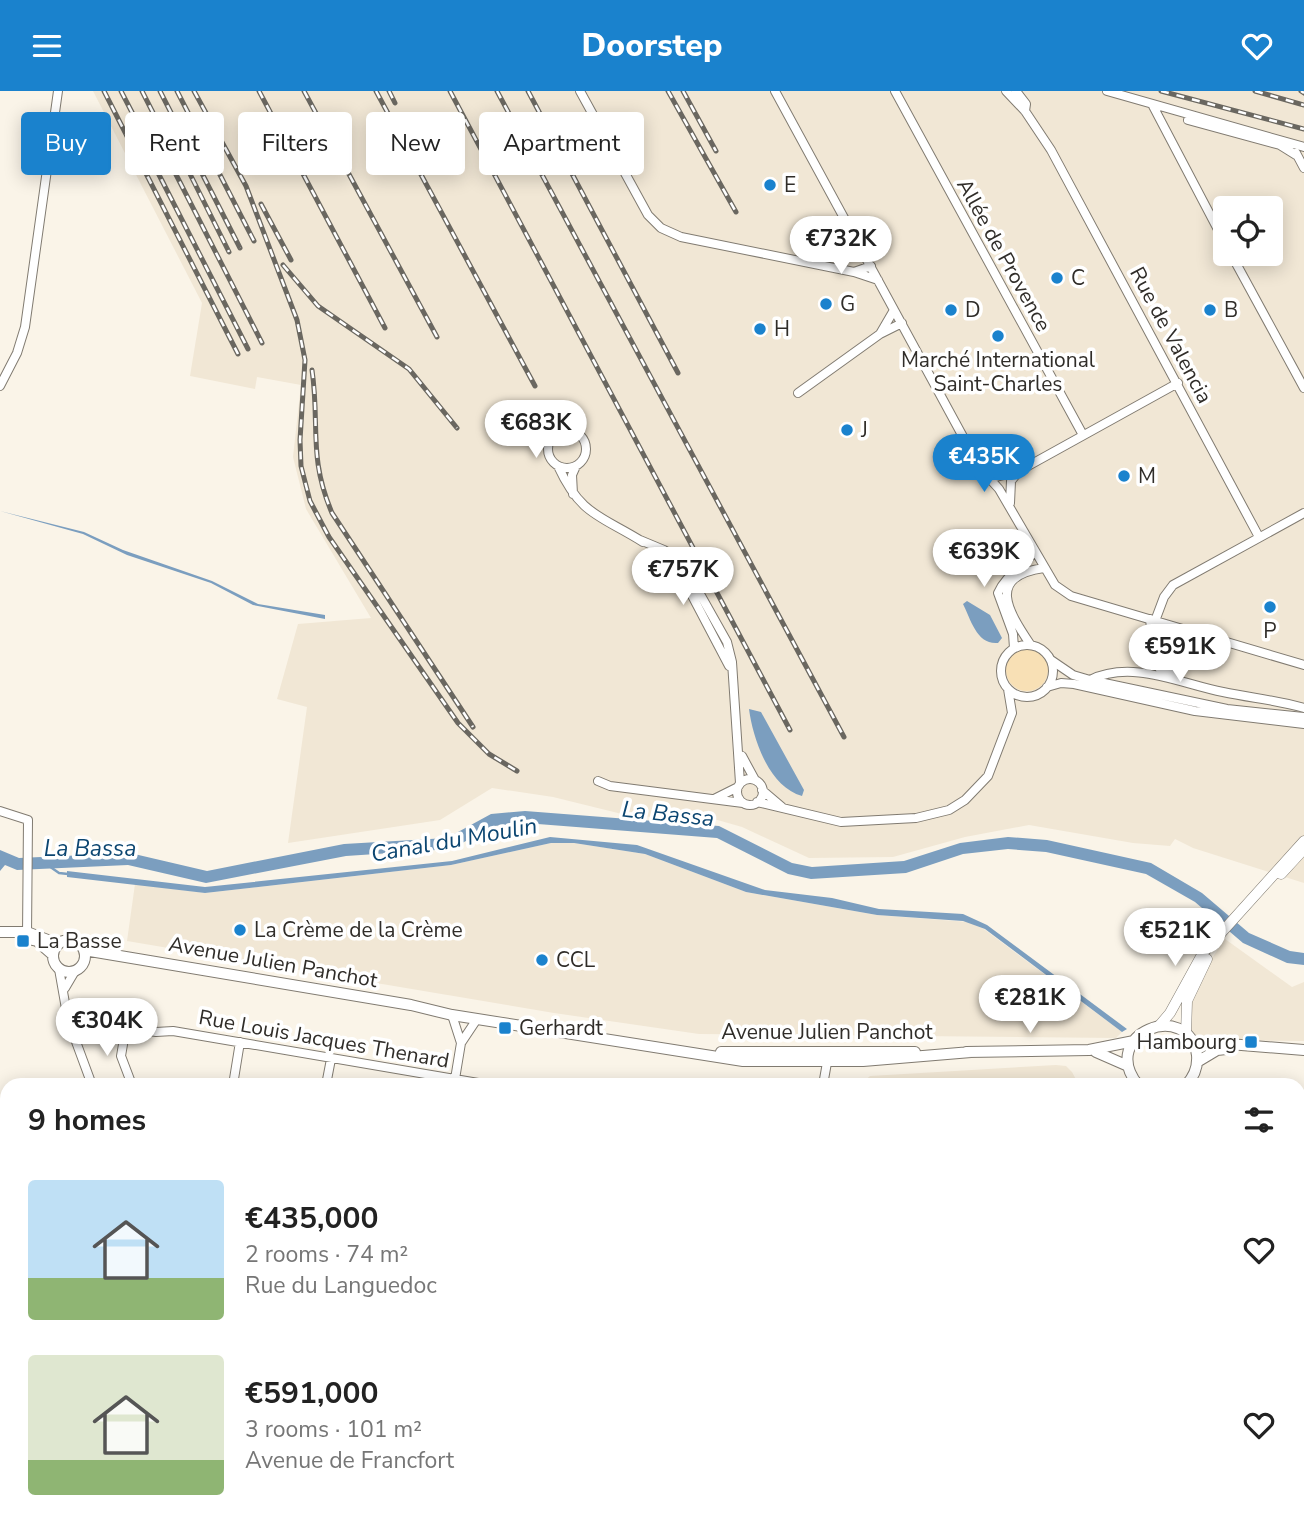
<!DOCTYPE html>
<meta charset="utf-8">
<style>
:root{--surface:#fff;--page:#f6f6f6;--text:#222;--muted:#767676;--accent:#1a82cd}
body{margin:0;font-family:"Nunito Sans",sans-serif;background:var(--page);color:var(--text);height:100vh;display:flex;flex-direction:column;font-size:26px;white-space:nowrap}
*{box-sizing:border-box;margin:0}
p{font-size:23px;color:var(--muted)}
.icon{flex:none;width:38px;height:38px;fill:none;stroke:currentColor;stroke-width:2;stroke-linecap:round;stroke-linejoin:round}
.map{position:relative;flex:1;overflow:hidden}
.details{position:absolute;left:0px;top:987px;width:1306px;height:450px;display:flex;flex-direction:column;background:var(--surface);border-radius:21px 21px 0 0;box-shadow:0 4px 18px #0003}
.details>*{flex:none}
.hud{position:absolute;left:21px;top:21px;width:700px;height:63px;display:flex;gap:14px}
.tools{position:absolute;left:1213px;top:105px;display:grid;gap:14px}
.tools a{display:grid;place-items:center;width:70px;height:70px;border-radius:7px;background:var(--surface);box-shadow:0 4px 18px #0003;font-size:35px}
.price{position:absolute;translate:-50% -60px;padding:0 16px;border-radius:24px;background:#fff;color:#222;font-size:23px;line-height:46px;filter:drop-shadow(0 2px 4px #0008)}
.price::after{content:'';position:absolute;left:50%;top:42px;width:21px;height:16px;margin-left:-10px;background:inherit;clip-path:polygon(0 0,100% 0,50% 100%)}
.price.current{background:var(--accent);color:#fff}
ul{padding:0;list-style:none}
li{display:flex;align-items:center;gap:21px;height:175px;padding:0 28px}
li span{display:grid;place-items:center;flex:none;width:196px;height:140px;border-radius:7px;color:#555}
li>.icon{margin-inline-start:auto}
span .icon{width:84px;height:84px;fill:#fffc;stroke-width:1}
li b{font-size:30px}
h2{display:flex;justify-content:space-between;align-items:center;height:84px;padding:0 28px;font-size:30px}
.pill{padding:0 24px;border-radius:7px;background:var(--surface);box-shadow:0 4px 18px #0003;font-size:24px;line-height:63px}
.pill.current{background:var(--accent);color:#fff}
header{display:flex;justify-content:space-between;align-items:center;height:91px;padding:0 28px;background:var(--accent);color:#fff;font-size:32px;font-weight:800}
.map>svg:first-child{display:block}
.built{fill:#f1e7d5;fill-rule:evenodd}
.green{fill:#f8e0b5}
.water{fill:#7b9ebf}
.lines{fill:none;stroke-linecap:round;stroke-linejoin:round}
.stream{stroke:#7b9ebf;stroke-width:2.5}
.minor-casing{stroke:#817b71;stroke-width:10}
.tertiary-casing{stroke:#817b71;stroke-width:11}
.secondary-casing{stroke:#817b71;stroke-width:12}
.primary-casing{stroke:#817b71;stroke-width:14}
.minor{stroke:#fff;stroke-width:8}
.tertiary{stroke:#fff;stroke-width:10}
.secondary{stroke:#fff;stroke-width:10}
.primary{stroke:#fff;stroke-width:12}
.rail-casing{stroke:#6a6760;stroke-width:5}
.rail{stroke:#fff;stroke-width:2.5;stroke-dasharray:8;stroke-linecap:butt}
.poi-dot{fill:#1a82cd;stroke:#fff;stroke-width:2.5}
.labels{text-anchor:middle;dominant-baseline:central;stroke-width:7;stroke-linejoin:round;paint-order:stroke}
.poi-label{font-size:21px;fill:#302d29;stroke:#fff;text-anchor:start}
.street-label{font-size:21px;fill:#302d29;stroke:#fff}
.water-label{font-size:23px;font-style:italic;fill:#0c4671;stroke:#fff}
</style>
<header><svg class="icon" aria-label="menu" viewBox="0 0 24 24"><path d="M4 6h16M4 12h16M4 18h16"/></svg>Doorstep<svg class="icon" aria-label="heart" viewBox="0 0 24 24"><path d="M12 20l-8-8c-3-5 5-10 8-4 3-6 11-1 8 4z"/></svg></header>
<div class="map">
<svg width="1304" height="1436" viewBox="0 0 1304 1436">
<rect width="100%" height="100%" fill="#faf4e8"/>
<path class="built" d="M93,0H1304V792L1193,757L1175,748L1170,755L1133,752L1029,734L965,746L893,766L809,767L742,736L714,728L630,725L553,706L492,697L440,729L288,752L307,616L277,608L298,533L371,527L306,418L293,366L301,294L257,286L255,298L190,285L202,212ZM1225,117H1270V163H1225Z
M551,752H574L645,763L746,801L877,824L968,831L984,838L1122,941L1116,947L699,943L554,922L127,850L135,793L205,802L451,774Z
M1225,848L1292,896L1304,891V950L1199,949L1190,941L1191,909L1202,882Z
M1056,974L1066,975L1072,981L1079,994H860L870,985Z
M1304,1028V1200H1299L1298,1029Z
M581,1430H668V1436H582Z
M738,1430H835L836,1436H739Z"/>
<path class="green" d="M1006 579a21 21 0 1 1 42 0a21 21 0 1 1-42 0Z
M7,1215V1430H30L14,1436H0V1218Z"/>
<path class="water" d="M0,420L84,441L123,459L212,490L258,513L325,524V528L253,514L211,492L127,464L83,443Z
M967,510L990,524L1002,547L998,552C977,554 971,529 963,513Z
M749,618L761,621L804,699L802,705C769,696 753,648 749,618Z
M525,720L719,735L792,772L812,776L904,770L960,752L1008,746L1047,749L1151,772L1202,802L1249,842L1290,860L1304,862V874L1287,872L1243,852L1195,811L1146,783L1046,761L1008,758L963,763L906,782L811,788L788,783L717,747L525,732L494,735L451,758L346,765L206,792L128,774L17,779L5,774L0,780V759L19,767L130,762L207,780L344,753L447,747L491,723Z
M550,746L637,754L765,799L832,807L879,818L963,823L987,834L1127,938L1122,941L985,838L963,830L877,824L746,801L645,763L574,752H551L451,774L205,802L67,786V780L205,796L452,770Z"/>
<g class="lines">
<path class="stream" d="M49,775L59,782L68,783"/>
<defs>
<path id="minor" d="M580,0L648,124L661,137L681,146L854,181
M775,0L980,377L999,398L1055,494L1071,505L1304,574
M895,0L1083,344
M1006,0L1025,20L1051,59L1259,446
M1016,0L1026,13L1025,20
M1107,0L1304,56
M1153,15L1225,152
M1188,29L1280,54L1296,64
M1296,62L1304,77
M1231,163L1304,297
M871,175L854,181L878,189
M894,219L880,243L902,232
M0,295L17,262L25,236L58,0
M798,302L880,243
M548 358a19 19 0 1 1 38 0a19 19 0 1 1-38 0Z
M558,375C581,425 600,424 643,451
M1019,380L1178,292
M986,381L996,386L1019,380L1011,390L1010,412
M573,403L572,384L576,375
M640,449L664,459L682,471L727,551L732,571L740,692
M657,460L678,478L729,575
M1150,528L1155,571L1164,584
M1155,530L1164,506L1173,494L1304,422
M1162,532L1159,566L1175,586
M1030,553C1008,520 986,485 1044,477
M1001 580a26 26 0 1 1 52 0a26 26 0 1 1-52 0Z
M1014,557L1013,543L998,502C1006,484 1023,476 1034,461
M1051,569L1073,584L1090,589L1227,618L1304,626
M1090,589C1132,568 1181,593 1223,601C1251,607 1277,609 1304,617
M1047,596L1061,592L1074,593L1195,620L1304,633
M742,665L755,689
M737 701a13 13 0 1 1 26 0a13 13 0 1 1-26 0Z
M598,690L610,695L743,712
M762,699L782,716
M714,708L738,696
M757,711L841,731L916,727L949,719L965,709L988,685L1012,622L1008,598
M0,720L28,729L27,844
M59,878L68,929L92,994
M65,897L75,880
M452,924L461,952
M68,929L156,941L173,940L490,994
M126,936L121,965L132,994
M233,994L240,951
M326,994L331,968
M454,994L461,952L477,928
M823,994L828,966
M1298,1183L1304,1181
M359,1430L365,1436
M518,1430L519,1436
M869,1430L870,1436
M978,1430V1436
M1022,1430L1030,1436
M1083,1430L1089,1436
M226,1436L238,1430"/>
<path id="tertiary" d="M1281,783L1304,758
M1159,935L1170,922L1203,862L1304,750
M1186,944L1187,910L1207,868"/>
<path id="secondary" d="M0,841H27L58,853
M24,847L37,850L53,864
M53 865a16 16 0 1 1 32 0a16 16 0 1 1-32 0Z
M84,859L411,914L452,924L743,970H863L971,961
M1192,950L1304,959
M721,961H915
M966,961L1089,959L1134,950
M1096,961L1128,975
M1197,971L1217,959L1226,958
M1138,994C1097,943 1188,907 1197,964C1198,976 1194,986 1186,994
M1298,1302L1304,1307"/>
<path id="primary" d="M1137,993L1138,994
M1262,1430L1263,1436
M1297,1436L1304,1421"/>
</defs>
<use href="#minor" class="minor-casing"/>
<use href="#tertiary" class="tertiary-casing"/>
<use href="#secondary" class="secondary-casing"/>
<use href="#primary" class="primary-casing"/>
<use href="#minor" class="minor"/>
<use href="#tertiary" class="tertiary"/>
<use href="#secondary" class="secondary"/>
<use href="#primary" class="primary"/>
<defs>
<path id="rail" d="M104,0L238,263
M121,0L163,81
M142,0L178,71
M160,0L240,157
M177,0L254,150
M194,0L246,95L297,229L305,269L300,349L301,375L310,410L329,446L458,632L489,663L517,680
M259,0L385,237
M304,0L437,246
M376,0L535,295
M389,0L395,12
M450,0L790,639
M497,0L844,646
M528,0L678,282
M668,0L736,121
M683,0L716,60
M1161,0L1304,38
M1255,0L1304,14
M1301,0L1304,2
M178,59L229,161
M165,62L262,252
M154,74L248,258
M261,113L291,169
M283,174L318,215L409,278L457,337
M312,279C320,334 308,366 332,422L473,636"/>
</defs>
<use href="#rail" class="rail-casing"/>
<use href="#rail" class="rail"/>
</g>
<g class="poi-dot">
<circle cx="770" cy="94" r="7"/>
<circle cx="1057" cy="187" r="7"/>
<circle cx="826" cy="213" r="7"/>
<circle cx="951" cy="219" r="7"/>
<circle cx="1210" cy="219" r="7"/>
<circle cx="760" cy="238" r="7"/>
<circle cx="998" cy="245" r="7"/>
<circle cx="847" cy="339" r="7"/>
<circle cx="1124" cy="385" r="7"/>
<circle cx="1270" cy="516" r="7"/>
<circle cx="240" cy="839" r="7"/>
<rect x="16" y="843" width="14" height="14" rx="3.5"/>
<circle cx="542" cy="869" r="7"/>
<rect x="498" y="930" width="14" height="14" rx="3.5"/>
<rect x="1244" y="944" width="14" height="14" rx="3.5"/>
</g>
<g class="labels">
<g class="poi-label">
<text x="784" y="94">E</text>
<text x="1071" y="187">C</text>
<text x="840" y="213">G</text>
<text x="965" y="219">D</text>
<text x="1224" y="219">B</text>
<text x="774" y="238">H</text>
<text x="998" y="269" text-anchor="middle">Marché International<tspan x="998" dy="24">Saint-Charles</tspan></text>
<text x="861" y="339">J</text>
<text x="1138" y="385">M</text>
<text x="1270" y="540" text-anchor="middle">P</text>
<text x="254" y="839">La Crème de la Crème</text>
<text x="37" y="850">La Basse</text>
<text x="556" y="869">CCL</text>
<text x="519" y="937">Gerhardt</text>
<text x="1237" y="951" text-anchor="end">Hambourg</text>
</g>
<g class="street-label">
<text transform="translate(1004 164) rotate(61)">Allée de Provence</text>
<text transform="translate(1171 244) rotate(62)">Rue de Valencia</text>
<text transform="translate(273 871) rotate(10)">Avenue Julien Panchot</text>
<text x="827" y="941">Avenue Julien Panchot</text>
<text transform="translate(324 948) rotate(10)">Rue Louis Jacques Thenard</text>
</g>
<g class="water-label">
<text transform="translate(668 723) rotate(6)">La Bassa</text>
<text transform="translate(454 749) rotate(-10)">Canal du Moulin</text>
<text x="90" y="757">La Bassa</text>
</g>
</g>
</svg>
<div class="tools">
<a><svg class="icon" aria-label="locate" viewBox="0 0 24 24"><circle cx="12" cy="12" r="6"/><path d="M12 2v4M12 18v4M2 12h4M18 12h4"/></svg></a>
</div>
<b class="price" style="left:841px;top:185px">€732K</b>
<b class="price" style="left:536px;top:369px">€683K</b>
<b class="price current" style="left:984px;top:403px">€435K</b>
<b class="price" style="left:984px;top:498px">€639K</b>
<b class="price" style="left:683px;top:516px">€757K</b>
<b class="price" style="left:1180px;top:593px">€591K</b>
<b class="price" style="left:1175px;top:877px">€521K</b>
<b class="price" style="left:1030px;top:944px">€281K</b>
<b class="price" style="left:107px;top:967px">€304K</b>
<div class="hud">
<a class="pill current">Buy</a>
<a class="pill">Rent</a>
<a class="pill">Filters</a>
<a class="pill">New</a>
<a class="pill">Apartment</a>
</div>
<section class="details">
<h2>9 homes<svg class="icon" aria-label="filters" viewBox="0 0 24 24"><path d="M4 7h16M4 17h16"/><circle cx="9" cy="7" r="2"/><circle cx="15" cy="17" r="2"/></svg></h2>
<ul>
<li><span style="background:linear-gradient(#bfe0f5 70%,#8fb573 0)"><svg class="icon" aria-label="home" viewBox="0 0 24 24"><path d="M3 11l9-7 9 7M6 9v11h12V9"/></svg></span><div><b>€435,000</b><p>2 rooms · 74 m²</p><p>Rue du Languedoc</p></div><svg class="icon" aria-label="heart" viewBox="0 0 24 24"><path d="M12 20l-8-8c-3-5 5-10 8-4 3-6 11-1 8 4z"/></svg></li>
<li><span style="background:linear-gradient(#dfe7d0 75%,#8fb573 0)"><svg class="icon" aria-label="home" viewBox="0 0 24 24"><path d="M3 11l9-7 9 7M6 9v11h12V9"/></svg></span><div><b>€591,000</b><p>3 rooms · 101 m²</p><p>Avenue de Francfort</p></div><svg class="icon" aria-label="heart" viewBox="0 0 24 24"><path d="M12 20l-8-8c-3-5 5-10 8-4 3-6 11-1 8 4z"/></svg></li>
</ul>
</section>
</div>
